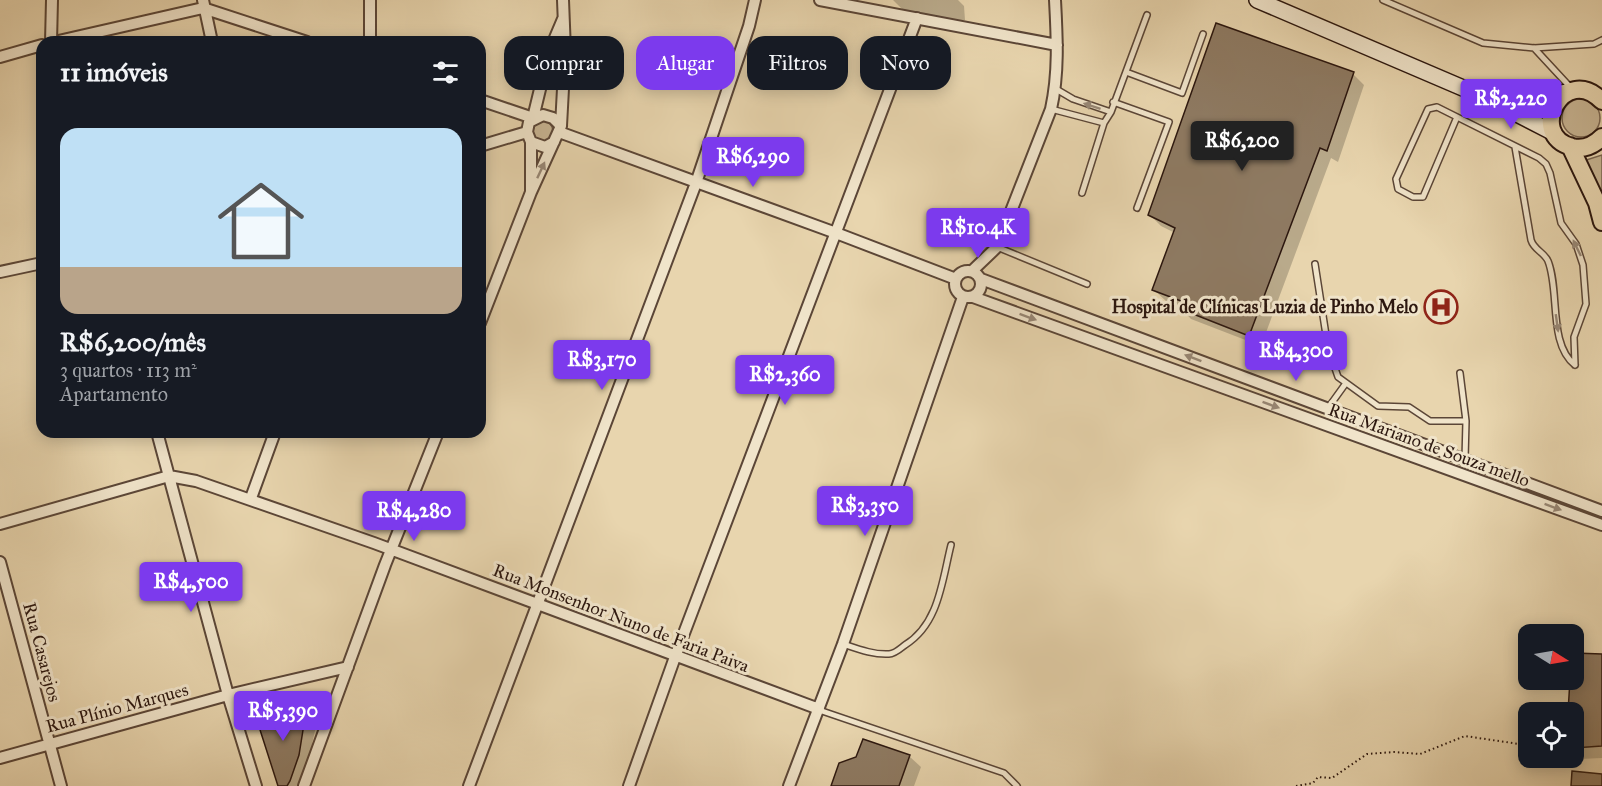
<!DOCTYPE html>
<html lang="pt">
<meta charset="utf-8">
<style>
:root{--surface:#171b24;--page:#20242c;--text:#f1f3f6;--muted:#9ea1a6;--accent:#7c3aed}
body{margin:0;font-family:"IM FELL Great Primer",serif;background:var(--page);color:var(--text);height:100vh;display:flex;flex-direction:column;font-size:22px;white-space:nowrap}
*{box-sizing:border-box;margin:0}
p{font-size:20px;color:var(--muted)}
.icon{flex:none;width:33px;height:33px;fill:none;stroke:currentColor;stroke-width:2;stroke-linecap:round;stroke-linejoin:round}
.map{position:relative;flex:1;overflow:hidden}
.details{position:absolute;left:36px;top:36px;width:450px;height:402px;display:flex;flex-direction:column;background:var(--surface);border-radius:18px;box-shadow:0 3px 15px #0003}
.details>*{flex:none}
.guide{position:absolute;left:504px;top:36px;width:570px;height:54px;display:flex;gap:12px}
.needle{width:39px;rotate:101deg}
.tools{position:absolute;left:1518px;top:624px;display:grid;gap:12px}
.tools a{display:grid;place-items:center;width:66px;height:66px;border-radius:12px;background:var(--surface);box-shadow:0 3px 15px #0003;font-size:30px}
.price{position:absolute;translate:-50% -51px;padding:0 14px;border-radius:6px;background:var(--accent);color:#fff;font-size:20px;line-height:39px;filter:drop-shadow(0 2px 3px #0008)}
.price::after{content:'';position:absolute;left:50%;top:36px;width:18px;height:14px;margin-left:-9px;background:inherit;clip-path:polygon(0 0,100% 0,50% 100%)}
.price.active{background:#222;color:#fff}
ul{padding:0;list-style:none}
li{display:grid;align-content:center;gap:12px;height:318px;padding:0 24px}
li span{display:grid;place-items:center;height:186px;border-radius:18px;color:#555}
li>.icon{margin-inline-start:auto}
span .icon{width:108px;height:108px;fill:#fffc;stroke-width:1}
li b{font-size:26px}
h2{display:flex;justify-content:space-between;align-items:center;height:72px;padding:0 24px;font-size:26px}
.pill{padding:0 21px;border-radius:18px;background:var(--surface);box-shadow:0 3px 15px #0003;font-size:21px;line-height:54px}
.pill.active{background:var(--accent);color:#fff}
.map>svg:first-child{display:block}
.green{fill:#c8b593;stroke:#7a6651;stroke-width:1.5}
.shadow{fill:#0003}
.building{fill:#8e7a62;stroke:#2c170f;stroke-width:1.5}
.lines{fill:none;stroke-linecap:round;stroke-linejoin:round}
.lane-casing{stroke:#5b4637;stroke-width:8}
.street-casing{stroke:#5b4637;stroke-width:14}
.secondary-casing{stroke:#2c170f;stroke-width:18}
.primary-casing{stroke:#2c170f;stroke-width:20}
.path{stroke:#2c170f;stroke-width:2;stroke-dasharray:1.5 3;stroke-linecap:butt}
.lane{stroke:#f0e4ca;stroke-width:5}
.street{stroke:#f0e4ca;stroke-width:10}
.secondary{stroke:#f0e4ca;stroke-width:15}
.primary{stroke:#e8d5ae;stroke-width:16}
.oneway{fill:#988876}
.labels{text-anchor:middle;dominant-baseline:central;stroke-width:6;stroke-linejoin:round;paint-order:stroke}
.poi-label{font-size:18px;font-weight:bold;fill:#2c170f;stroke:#f0e4ca;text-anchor:end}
.street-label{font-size:18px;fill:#2c170f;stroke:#f0e4ca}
</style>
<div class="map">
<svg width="1602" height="786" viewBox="0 0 1602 786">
<rect width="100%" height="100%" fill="#e8d5ae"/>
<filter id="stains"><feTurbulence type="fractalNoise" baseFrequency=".00333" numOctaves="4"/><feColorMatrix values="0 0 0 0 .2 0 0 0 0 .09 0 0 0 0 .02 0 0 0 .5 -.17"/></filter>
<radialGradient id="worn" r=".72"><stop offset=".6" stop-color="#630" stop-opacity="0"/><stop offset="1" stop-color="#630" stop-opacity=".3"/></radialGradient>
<path class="green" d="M1562 118a19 19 0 1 1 38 0a19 19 0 1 1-38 0Z
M533 131a10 10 0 1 1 20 0a10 10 0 1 1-20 0Z
M1602,155V204L1580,162Z"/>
<path class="shadow" d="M893,0H958L964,6L965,20L915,22Z
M1353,74L1364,85L1338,162L1331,158L1261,346L1191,319L1179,306L1166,301L1154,290L1175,233L1161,226L1150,215Z
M1574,655L1602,656V758L1580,759L1574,753V712H1570Z
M307,706L318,717L303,786H280L281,721Z
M909,756L921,767L914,786H833Z"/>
<path class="building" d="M1216,23L1354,72L1327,151L1320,148L1249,336L1178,308L1181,301L1152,290L1175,228L1148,215Z
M1574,653L1602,654V746L1574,748V712H1568L1570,680H1574Z
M307,705L299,755L290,781L287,786H278L254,711L281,719Z
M863,739L910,755L899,786H831L839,763L856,757Z
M1572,771L1602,774V786H1571Z"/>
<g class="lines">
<defs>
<path id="lane" d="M1383,0L1483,43L1534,48L1594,44L1602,40
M1534,48L1571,88
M1126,72L1182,93L1203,34
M1056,89L1073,99L1111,112
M1113,102L1169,122L1137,208
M1051,109L1104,123
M1457,117L1423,197H1413L1398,189L1396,179L1428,109L1437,107L1539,158L1546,164L1550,173L1561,223L1576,244L1583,265L1586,304L1574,337L1575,365
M1515,147L1531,240C1534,250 1544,252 1548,261C1560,291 1548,344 1575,365
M1082,193L1104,123L1111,112L1147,15
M997,247L1087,284
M1315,264L1328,348L1338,377L1378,406L1409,407L1430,421H1466
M1460,373L1466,421L1465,459
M1328,408L1346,383
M843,644C858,649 874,655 889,654C895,654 901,648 905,645C939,624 942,581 951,545
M819,710L1004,773L1017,786"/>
<path id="street" d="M203,0L212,42
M820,0L1057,45
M51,42L52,0
M54,42L203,8L307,42
M370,42V0
M0,57L42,45
M480,100L533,118L549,52L563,19
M561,126L565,51L563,0
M559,132L836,233L956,279
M531,142V192L561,126L553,118L543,115L529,122L527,132L531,142L545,147L554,142
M480,146L527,132
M955 284a13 13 0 1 1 26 0a13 13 0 1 1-26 0Z
M972,271L997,247L1051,109C1059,73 1057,37 1055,0
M0,272L42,263
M981,279L1602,511
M973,297L1602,525
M480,323L531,192
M157,432L228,695L256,786
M251,498L275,432
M0,524L169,476L196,481L374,543L819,709
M0,562L61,786
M0,758L228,695L348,667
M304,786L385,565L438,432
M469,786L696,183L749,26L755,0
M629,786L675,657L917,18
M789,786L843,644L963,297"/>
<path id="secondary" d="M1257,0L1484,97L1554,133
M1490,98L1523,99L1568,92"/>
<path id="primary" d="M1602,101C1564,62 1526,135 1572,147C1584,150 1594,145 1602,137
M1570,146L1597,203L1602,222"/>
</defs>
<use href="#lane" class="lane-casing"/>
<use href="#street" class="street-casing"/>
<use href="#secondary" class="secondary-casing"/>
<use href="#primary" class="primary-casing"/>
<path class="path" d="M1296,786L1313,783L1318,777L1332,778L1367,754L1394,752L1420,754L1465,736L1519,744"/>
<use href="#lane" class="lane"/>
<use href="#street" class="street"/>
<use href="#secondary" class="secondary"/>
<use href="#primary" class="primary"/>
</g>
<defs><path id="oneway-solid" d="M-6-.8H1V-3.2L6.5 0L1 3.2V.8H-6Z" transform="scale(1.5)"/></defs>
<g class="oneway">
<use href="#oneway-solid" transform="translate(1092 106) rotate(-162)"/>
<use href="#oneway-solid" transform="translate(541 170) rotate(-65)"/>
<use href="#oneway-solid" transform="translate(1577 248) rotate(-116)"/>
<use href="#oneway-solid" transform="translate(1028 317) rotate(20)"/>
<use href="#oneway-solid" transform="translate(1557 323) rotate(82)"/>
<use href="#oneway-solid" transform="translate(1193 358) rotate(-159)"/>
<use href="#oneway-solid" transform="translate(1271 405) rotate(20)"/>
<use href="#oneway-solid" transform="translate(1553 507) rotate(20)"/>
</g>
<defs>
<symbol id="hospital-ring" viewBox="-11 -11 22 22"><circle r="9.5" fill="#f0e4ca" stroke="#8f2418" stroke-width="1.5"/><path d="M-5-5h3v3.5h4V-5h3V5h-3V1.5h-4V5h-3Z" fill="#8f2418"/></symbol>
</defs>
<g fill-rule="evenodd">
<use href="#hospital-ring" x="1422" y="288" width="38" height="38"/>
</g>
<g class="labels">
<g class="poi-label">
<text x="1418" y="307">Hospital de Clínicas Luzia de Pinho Melo</text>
</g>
<g class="street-label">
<text transform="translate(1429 445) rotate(20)">Rua Mariano de Souza mello</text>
<text transform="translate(621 618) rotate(21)">Rua Monsenhor Nuno de Faria Paiva</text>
<text transform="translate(42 652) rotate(75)">Rua Casarejos</text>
<text transform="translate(117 708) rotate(-15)">Rua Plínio Marques</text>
</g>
</g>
<rect width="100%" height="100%" filter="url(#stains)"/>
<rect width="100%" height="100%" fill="url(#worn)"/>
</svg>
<div class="tools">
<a><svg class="needle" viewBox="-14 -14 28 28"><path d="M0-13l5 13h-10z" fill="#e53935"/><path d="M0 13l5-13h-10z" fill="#9ea1a6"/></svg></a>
<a><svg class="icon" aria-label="locate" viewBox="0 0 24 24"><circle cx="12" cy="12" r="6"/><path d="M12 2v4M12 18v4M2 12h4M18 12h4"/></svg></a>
</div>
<b class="price" style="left:1511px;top:130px">R$2,220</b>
<b class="price active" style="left:1242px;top:172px">R$6,200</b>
<b class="price" style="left:753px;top:188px">R$6,290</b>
<b class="price" style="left:978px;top:259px">R$10.4K</b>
<b class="price" style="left:1296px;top:382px">R$4,300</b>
<b class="price" style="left:602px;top:391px">R$3,170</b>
<b class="price" style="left:785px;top:406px">R$2,360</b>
<b class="price" style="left:865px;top:537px">R$3,350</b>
<b class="price" style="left:414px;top:542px">R$4,280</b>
<b class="price" style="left:191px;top:613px">R$4,500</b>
<b class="price" style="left:283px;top:742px">R$5,390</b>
<div class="guide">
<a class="pill">Comprar</a>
<a class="pill active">Alugar</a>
<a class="pill">Filtros</a>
<a class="pill">Novo</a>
</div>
<section class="details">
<h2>11 imóveis<svg class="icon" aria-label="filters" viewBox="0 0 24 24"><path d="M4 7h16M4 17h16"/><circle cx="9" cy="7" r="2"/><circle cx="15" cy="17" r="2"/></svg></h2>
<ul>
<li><span style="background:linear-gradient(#bfe0f5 75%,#b9a48a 0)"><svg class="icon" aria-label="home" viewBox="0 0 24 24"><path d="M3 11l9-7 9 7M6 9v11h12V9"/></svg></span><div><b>R$6,200/mês</b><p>3 quartos · 113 m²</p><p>Apartamento</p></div></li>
</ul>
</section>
</div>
